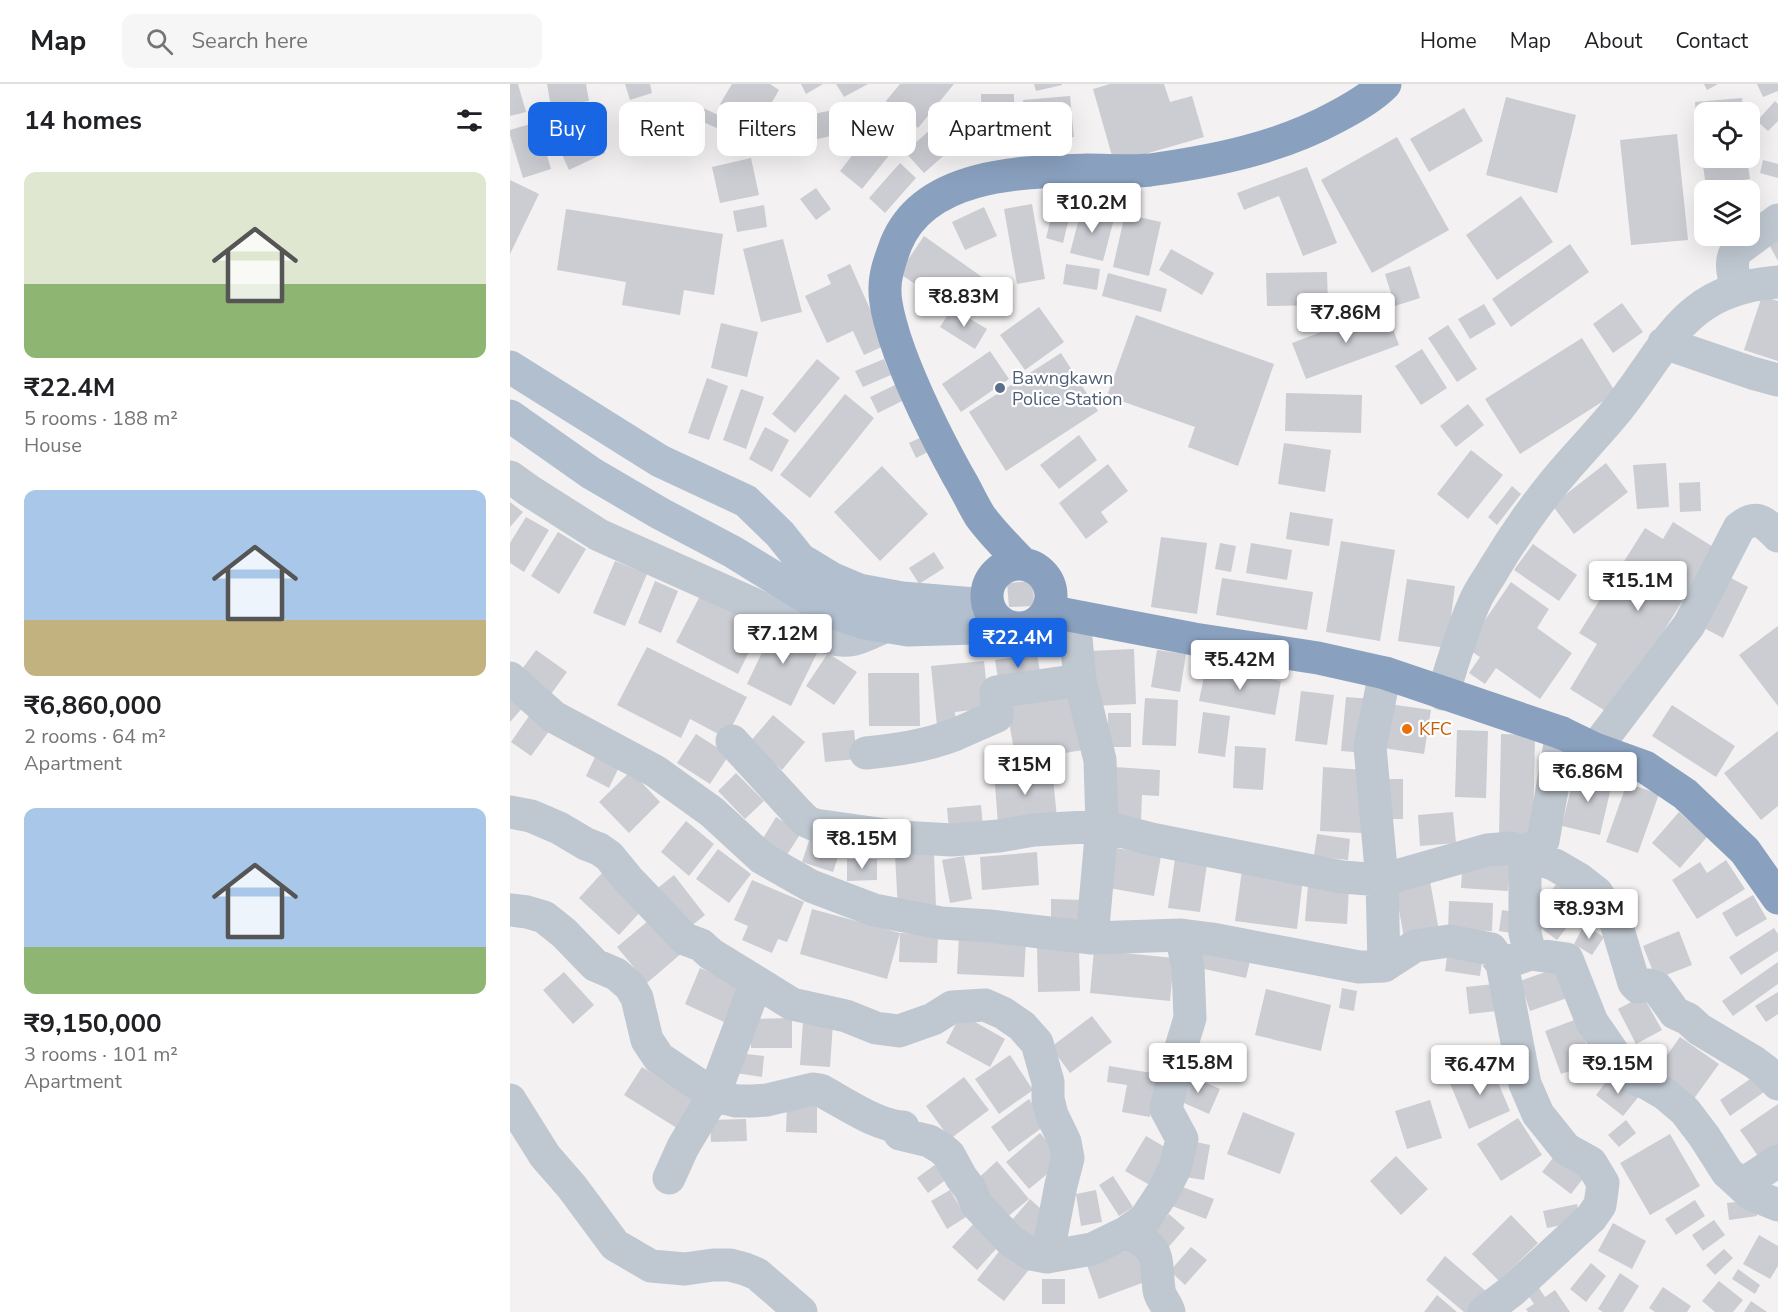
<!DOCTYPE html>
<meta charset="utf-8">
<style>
:root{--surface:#fff;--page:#f6f6f6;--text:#202124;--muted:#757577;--line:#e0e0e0;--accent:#1966e5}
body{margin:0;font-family:"Nunito Sans",sans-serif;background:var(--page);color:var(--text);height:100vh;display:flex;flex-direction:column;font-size:22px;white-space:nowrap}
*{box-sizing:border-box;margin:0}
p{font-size:20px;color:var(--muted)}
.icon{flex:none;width:33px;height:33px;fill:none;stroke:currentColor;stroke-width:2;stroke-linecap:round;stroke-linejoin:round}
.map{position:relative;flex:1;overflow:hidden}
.side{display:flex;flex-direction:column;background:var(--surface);width:510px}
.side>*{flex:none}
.banner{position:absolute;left:18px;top:18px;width:570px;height:54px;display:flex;gap:12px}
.tools{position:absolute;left:1184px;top:18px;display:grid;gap:12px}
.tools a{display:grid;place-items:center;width:66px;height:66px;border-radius:12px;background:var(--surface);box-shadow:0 6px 24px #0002;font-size:30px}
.price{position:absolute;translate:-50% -51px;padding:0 14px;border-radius:6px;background:#fff;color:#222;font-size:20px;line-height:39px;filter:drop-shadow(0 2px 3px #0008)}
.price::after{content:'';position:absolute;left:50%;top:36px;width:18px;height:14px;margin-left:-9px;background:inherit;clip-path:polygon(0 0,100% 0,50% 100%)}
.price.current{background:var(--accent);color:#fff}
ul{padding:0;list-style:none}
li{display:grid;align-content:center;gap:12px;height:318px;padding:0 24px}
li span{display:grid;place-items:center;height:186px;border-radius:12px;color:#555}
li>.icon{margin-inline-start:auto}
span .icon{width:108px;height:108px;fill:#fffc;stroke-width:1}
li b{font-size:26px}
h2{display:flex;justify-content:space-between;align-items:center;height:72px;padding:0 24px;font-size:26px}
.pill{padding:0 21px;border-radius:12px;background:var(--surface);box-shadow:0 6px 24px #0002;font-size:21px;line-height:54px}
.pill.current{background:var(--accent);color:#fff}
header{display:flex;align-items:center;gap:36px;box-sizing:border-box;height:84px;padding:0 30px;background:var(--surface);border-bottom:2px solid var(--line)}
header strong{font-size:28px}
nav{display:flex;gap:33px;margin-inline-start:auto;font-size:21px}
.search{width:420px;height:54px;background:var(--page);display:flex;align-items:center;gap:15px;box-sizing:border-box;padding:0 21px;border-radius:12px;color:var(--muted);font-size:22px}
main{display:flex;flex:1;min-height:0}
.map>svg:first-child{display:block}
.building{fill:#cbcdd3}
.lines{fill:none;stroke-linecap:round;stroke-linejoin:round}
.street{stroke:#bfc7d0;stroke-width:33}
.primary{stroke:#b1bfcf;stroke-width:33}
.highway{stroke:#89a0bf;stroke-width:33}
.service-dot{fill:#5c6f8a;stroke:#fff;stroke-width:2}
.food-dot{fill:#e8710a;stroke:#fff;stroke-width:2}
.labels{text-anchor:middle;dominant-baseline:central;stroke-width:4.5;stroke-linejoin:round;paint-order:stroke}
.service-label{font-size:18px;fill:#4e5e75;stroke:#fff;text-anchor:start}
.food-label{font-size:18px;fill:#c56008;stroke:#fff;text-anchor:start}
</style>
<header>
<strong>Map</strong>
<div class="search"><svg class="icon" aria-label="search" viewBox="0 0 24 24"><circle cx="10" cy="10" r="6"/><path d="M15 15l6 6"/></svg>Search here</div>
<nav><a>Home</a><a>Map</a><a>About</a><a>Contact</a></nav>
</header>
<main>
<section class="side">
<h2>14 homes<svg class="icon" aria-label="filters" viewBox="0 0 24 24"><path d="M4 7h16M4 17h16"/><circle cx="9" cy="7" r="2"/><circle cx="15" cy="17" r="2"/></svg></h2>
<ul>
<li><span style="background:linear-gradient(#dfe7d0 60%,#8fb573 0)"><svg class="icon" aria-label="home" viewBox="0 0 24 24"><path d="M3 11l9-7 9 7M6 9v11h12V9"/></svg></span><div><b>₹22.4M</b><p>5 rooms · 188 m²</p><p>House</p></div></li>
<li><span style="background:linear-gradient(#a9c7e8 70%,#c2b280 0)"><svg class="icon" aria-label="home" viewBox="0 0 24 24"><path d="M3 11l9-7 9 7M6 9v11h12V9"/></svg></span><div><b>₹6,860,000</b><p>2 rooms · 64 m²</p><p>Apartment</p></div></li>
<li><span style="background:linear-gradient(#a9c7e8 75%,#8fb573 0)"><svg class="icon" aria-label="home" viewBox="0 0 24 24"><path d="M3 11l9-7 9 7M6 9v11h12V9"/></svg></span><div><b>₹9,150,000</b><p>3 rooms · 101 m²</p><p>Apartment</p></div></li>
</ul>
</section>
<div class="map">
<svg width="1268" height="1228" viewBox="0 0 1268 1228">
<rect width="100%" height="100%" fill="#f3f1f1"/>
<path class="building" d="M0,0H8L16,28L0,32Z
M37,0H76L79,17L41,23Z
M115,0H140L142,9L120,16Z
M222,0H260L269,6L255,30L238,19L230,32L210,20Z
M291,0H313L296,10Z
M326,0H358L334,13Z
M390,0H444L408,44L376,17Z
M524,0H552V1L526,7Z
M600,0H654L660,18L682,12L694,53L604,79L583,5Z
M1194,0H1208L1197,6Z
M1247,0H1268V7L1253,13Z
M471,10H504V59H472Z
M560,12L564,53L517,58L513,16Z
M996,13L1066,31L1047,109L976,91Z
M1232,14L1233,28H1194V51H1187L1185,18Z
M1265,17L1268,20V37L1258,47L1247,37Z
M152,20L159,54L123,61L116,27Z
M191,23L219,36L214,47L186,35Z
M334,24L339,48L303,56L298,31Z
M445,24L464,45L414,89L395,68Z
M954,24L973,57L919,88L900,55Z
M75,27L95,69L59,86L40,44Z
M275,28L288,33L279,60L266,56Z
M27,38L41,85L13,94L0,51V46Z
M229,42L247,55L238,67L220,54Z
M359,50L381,69L352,105L330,87Z
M1167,50L1178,156L1121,161L1110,56Z
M887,53L939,146L862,189L811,96Z
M1194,68V74H1237L1240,95L1196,102L1191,69Z
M241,74L249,111L210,119L202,83Z
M1253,76L1268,80V94L1250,89Z
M390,79L406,94L375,129L359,114Z
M797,83L827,159L793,172L769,112L734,126L727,109Z
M0,96L29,110L0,170Z
M306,104L321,125L306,136L290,115Z
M1011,112L1043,158L987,196L956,151Z
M546,114L563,118L553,159L536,154Z
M522,120L535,195L507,200L494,125Z
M254,121L257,143L227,148L223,127Z
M1188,121H1194V148L1186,147Z
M474,123L487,152L455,166L442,138Z
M572,123L605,131L593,177L560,169Z
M56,125L213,150L204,211L174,206L170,231L112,221L116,198L47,186Z
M615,130L651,138L639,192L603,183Z
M1268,149V177L1256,155Z
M414,152L482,200L466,222L445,207L435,221L389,189Z
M273,155L292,228L251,238L233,165Z
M1060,160L1079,188L1001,243L982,215Z
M661,165L704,189L692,211L649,186Z
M340,180L376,261L354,271L343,247L317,259L295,212L321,200L317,191Z
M556,180L590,185L587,206L553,200Z
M900,182L910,214L885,222L875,190Z
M817,188L818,221L757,222L756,189Z
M598,189L657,205L651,228L592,212Z
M1252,212L1268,217V277L1234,266Z
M1112,219L1133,248L1103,269L1083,240Z
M974,220L986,240L960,255L948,235Z
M529,223L554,258L515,286L490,251Z
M442,224L477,245L465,265L430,243Z
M875,224L889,261L796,295L782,259Z
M626,231L764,280L728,382L678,363L685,343L597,312Z
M211,239L248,248L237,293L201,284Z
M938,241L967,285L947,298L918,254Z
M1072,254L1106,309L1010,370L975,315Z
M912,265L937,304L911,321L885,282Z
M480,267L499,295L451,328L432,300Z
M551,269L588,327L496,387L459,328Z
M307,275L330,294L285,349L262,330Z
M374,275L381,291L353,303L345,287Z
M197,294L218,302L199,356L178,349Z
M387,300L394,316L368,329L360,313Z
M231,305L254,313L236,365L213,356Z
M776,309L852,311L851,349L775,347Z
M335,310L364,334L300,414L270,391Z
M958,320L974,341L946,363L930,342Z
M255,343L279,356L262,388L239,375Z
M418,350L424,365L406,374L399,359Z
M569,351L587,376L549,405L530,381Z
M774,359L821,366L815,408L768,400Z
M961,366L993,391L958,435L927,410Z
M1096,379L1118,408L1064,450L1042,421Z
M1156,379L1159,423L1127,425L1123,381Z
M598,380L618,407L591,428L598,438L576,455L549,419Z
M372,382L418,430L370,477L324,428Z
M1190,398L1191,427L1170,428L1169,399Z
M1002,402L1011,410L987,441L978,433Z
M0,418L13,428L0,443Z
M780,428L823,435L819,462L776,455Z
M16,433L39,446L14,488L0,479V459Z
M1163,438L1205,464L1102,631L1060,605L1087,560L1069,549L1135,444L1153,455Z
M48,448L76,465L49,510L21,492Z
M651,453L697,459L687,530L641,523Z
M831,457L885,466L870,557L816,548Z
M710,459L726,462L721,488L705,485Z
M741,459L782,466L777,496L736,489Z
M1023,460L1067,491L1049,517L1004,486Z
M424,468L434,484L409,500L399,484Z
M105,477L137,490L115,542L83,529Z
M1215,491L1238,503L1213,554L1190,542Z
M712,494L803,508L797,546L706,531Z
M897,495L945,502L937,564L888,557Z
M145,497L168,507L151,549L128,539Z
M523,497L524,522L499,523L497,499Z
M1001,498L1039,525L1027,544L1062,569L1030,615L986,584L975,600L959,589L970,573L956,564Z
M191,510L252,542L228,590L166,558Z
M265,541L310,563L281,622L237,600Z
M1268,542V622L1229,571Z
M137,563L237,613L216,654L180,635L171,654L107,621Z
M624,565L626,620L582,622L579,567Z
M26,566L57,588L41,610L10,588Z
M647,566L676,570L670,608L641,603Z
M318,569L347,588L324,621L296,602Z
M527,569L531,595L489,601L485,576Z
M474,577L479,624L445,628L446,640L427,642L421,582Z
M696,583L771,597L765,631L689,617Z
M358,589H409L410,642H359Z
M562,605L573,666L506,677L495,616Z
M0,607L15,621L0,638Z
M791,607L824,611L817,661L785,657Z
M836,613L862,615L857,669L831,667Z
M635,614L668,616L666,662L632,661Z
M879,620L921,626L914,670L873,664Z
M1162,621L1225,662L1206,693L1142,652Z
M693,628L720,632L715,673L688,669Z
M598,629H621V663H598Z
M263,631L295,658L272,686L240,658Z
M19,632L40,646L21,672L1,658Z
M344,646L347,675L315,678L312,649Z
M947,646L978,647L976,714L945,713Z
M1268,647V722L1251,736L1214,689Z
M186,650L219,671L200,700L167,679Z
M991,650L1025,651L1023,754L989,753Z
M725,662L756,664L753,706L723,704Z
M85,673L108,685L99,704L76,692Z
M604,683L650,686L649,712L632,711L631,735L602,734Z
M813,683L854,686L852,749L810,747Z
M542,684L547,734L488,739L484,689Z
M121,687L150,718L119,749L89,718Z
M1065,687L1103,695L1090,751L1052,742Z
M226,689L254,717L235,735L208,707Z
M875,695H893V735H875Z
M1117,699L1149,710L1128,769L1096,758Z
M471,721L473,743L439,746L437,724Z
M943,728L946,759L910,762L908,731Z
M1169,728L1197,753L1170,784L1142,759Z
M266,733L291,749L273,777L249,761Z
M176,737L204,760L179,792L151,768Z
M807,750L840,755L838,776L804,772Z
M301,751L332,761L323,788L292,778Z
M595,762L651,772L644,812L588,802Z
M208,765L241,790L219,819L186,795Z
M527,768L529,801L472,806L470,773Z
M424,769L426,824L388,826L385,771Z
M454,772L462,815L440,819L432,776Z
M953,774L1000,778L998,807L951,804Z
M337,775H367V796L337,797Z
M665,775L697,780L690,828L658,824Z
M1216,776L1235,805L1187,835L1162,796L1190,778L1197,789Z
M732,786L793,794L787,845L725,837Z
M93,788L133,825L109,851L69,814Z
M164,791L195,831L175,847L144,807Z
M242,796L294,818L277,858L268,855L262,869L232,856L238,842L224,836Z
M920,797L929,847L894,854L885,803Z
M1048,798L1076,819L1047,856L1019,835Z
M798,801L839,803L837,840L795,837Z
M1243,811L1257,835L1226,853L1212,829Z
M541,815L575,816L574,841H541Z
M939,817L983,819L982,847L938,846Z
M302,825L390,849L377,895L290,870Z
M992,826L1005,828L1001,849L989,847Z
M144,832L173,868L137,899L107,863Z
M1074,841L1094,853L1082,871L1064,860Z
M1264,844L1268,850V867L1231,891L1219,873Z
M1169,847L1182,881L1146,895L1133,862Z
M390,849L428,851L427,879L389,878Z
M449,853L516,856L514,893L447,890Z
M690,862L741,873L736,894L685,883Z
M527,863H569L570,907L528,908Z
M584,866L664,874L660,917L580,909Z
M937,873L972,877L970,892L935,887Z
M1268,878V900L1223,932L1212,917Z
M1050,883L1060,913L1020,927L1010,897Z
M190,884L230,901L214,938L175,920Z
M54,888L84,921L63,940L33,906Z
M984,900L987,927L959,930L956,903Z
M832,904L847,907L844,927L829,924Z
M756,905L821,921L811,967L745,951Z
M1268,908V930L1256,938L1245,922Z
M1133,912L1152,946L1126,960L1108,925Z
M451,930L495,955L480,983L436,959Z
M582,932L602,958L560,989L541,963Z
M282,934V964H241V935Z
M1067,935L1083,979L1051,990L1035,947Z
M293,937L323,939L320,983L290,981Z
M1170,953L1209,980L1183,1016L1145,988Z
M228,969L254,972L252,993L226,989Z
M500,971L523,1006L489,1030L465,995Z
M980,979L1000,1027L959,1045L939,997Z
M599,982L648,990L640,1033L612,1028L617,1001L597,998Z
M132,983L187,1018L170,1046L114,1011Z
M676,990L710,1005L699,1030L665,1015Z
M1102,990L1130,1011L1113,1032L1086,1011Z
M454,993L479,1026L440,1055L416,1022Z
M1243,993L1254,1008L1220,1032L1210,1016Z
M519,1015L537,1040L499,1068L481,1043Z
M920,1016L932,1054L897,1065L885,1027Z
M277,1019H307V1049L276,1048Z
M1268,1020V1062L1250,1075L1230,1046Z
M733,1028L785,1049L770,1090L717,1070Z
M1008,1034L1032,1071L991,1097L967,1060Z
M236,1035L237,1057L201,1058L200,1036Z
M1116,1036L1126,1049L1109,1063L1098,1051Z
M530,1049L553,1077L519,1105L496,1078Z
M1160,1050L1190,1102L1140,1131L1110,1079Z
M636,1052L665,1069L645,1104L615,1087Z
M681,1057L700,1061L694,1096L675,1093Z
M1046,1070L1075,1092L1061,1110L1032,1088Z
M886,1072L918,1105L891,1131L860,1097Z
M430,1077L441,1092L418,1109L407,1094Z
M487,1077L519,1115L496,1134L464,1098Z
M603,1092L623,1123L609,1132L589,1101Z
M670,1102L704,1115L696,1135L662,1122Z
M440,1106L456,1133L437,1145L421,1117Z
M586,1106L592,1138L571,1142L566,1110Z
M520,1115L542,1135L518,1161L497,1142Z
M1185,1116L1195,1132L1166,1151L1155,1135Z
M1245,1116L1247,1132L1219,1136L1217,1119Z
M1067,1120L1071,1137L1037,1144L1033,1127Z
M659,1130L675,1144L656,1166L640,1152Z
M1001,1131L1028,1159L989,1197L962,1170Z
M469,1134L494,1156L467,1186L442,1163Z
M1204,1136L1215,1151L1193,1167L1182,1151Z
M1103,1139L1136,1157L1122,1185L1088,1167Z
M1249,1151L1268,1162V1182L1260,1195L1233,1180Z
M494,1161L521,1183L494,1217L467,1196Z
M627,1163L640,1196L589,1215L577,1181Z
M681,1163L697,1176L675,1201L660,1187Z
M1214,1165L1223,1174L1205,1191L1196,1181Z
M935,1172L978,1209L962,1228H954L916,1196Z
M1081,1179L1096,1192L1076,1218L1060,1205Z
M1228,1185L1250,1201L1245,1210L1222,1195Z
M1110,1189L1129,1202L1113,1228H1093L1088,1225Z
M532,1195H555V1220H532Z
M1209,1197L1233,1216L1223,1228H1205L1192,1217Z
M1027,1201L1035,1213L1045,1206L1060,1228H1018L1016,1225L1024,1220L1016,1208Z
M1153,1203L1181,1222L1177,1228H1145L1139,1224Z
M927,1211L947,1228H914Z
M1241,1217L1257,1228H1234Z"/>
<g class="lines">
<path class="street" d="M1227,205C1224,192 1219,179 1226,167L1268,136
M1154,259L1242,289L1268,296
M0,393L18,406L89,451L319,554C342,561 355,551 376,542
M564,533L570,596L590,676L592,742L582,854
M0,594L44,633L145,687L202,728L252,774L301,802L364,826L431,839L480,842L582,854L671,851L702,855L849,883L874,882L905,862L939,857L981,865L992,880L1015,1000L1028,1030L1056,1065L1081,1079L1093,1099L1090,1121L1081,1134L1003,1206L974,1228
M933,610C943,578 952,545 966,515C971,504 979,494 985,483C1002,455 1021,427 1042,401C1063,375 1087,351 1108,325C1159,261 1173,205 1268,198
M222,657L287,728L296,737L305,741L390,753L442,756L489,752L524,746L592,742L641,755L832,793L872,796L977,766L1002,764L1045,781L1069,795L1087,809L1106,839L1124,899L1128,903L1139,901L1147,904L1165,929L1178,935L1189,945L1244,978L1256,987L1268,1000
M1085,665L1179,541L1229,444C1247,429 1254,438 1268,452
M356,669C386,666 415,662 444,651C458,645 473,638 487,632L486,608L570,596
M0,728L21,732L49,744L76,760L89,765L99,772L117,794L175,855L191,861L201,870L282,920L336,932L366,944L389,947L423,935L442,923L475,921L493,929L512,942L527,959L538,998V1015L542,1031L555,1058L558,1074L551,1101L537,1173
M0,826L17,828L34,833L54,849L85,881L106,890L120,902L127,914L137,956L149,974L204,1011L226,1017H243L257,1016L303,1005L310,1006C333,1018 367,1042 393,1043L390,1050L419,1057L431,1064L439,1071L451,1093L460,1105L467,1121L501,1157L521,1170L537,1173L582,1165L617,1148L635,1135L653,1108L665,1084L672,1055L656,1025L666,980L680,934L678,883L671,851
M1020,870L1015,849V768L1033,757L1052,649
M992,880L1020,870L1057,875L1082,938L1102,967L1108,981L1121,993L1138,1000L1155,1010L1175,1027L1194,1052L1217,1088L1241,1110L1268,1121
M874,882L872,796L860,663L875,589
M0,1016L35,1072L62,1103L105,1161L141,1182L175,1185L203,1181H220L235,1185L247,1190L291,1228
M159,1094L173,1063L204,1011L246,899
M1231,1101L1268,1077
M617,1148C652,1166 645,1172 649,1206C650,1214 657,1220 659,1228"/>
<path class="primary" d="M0,283L150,377L236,417L270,450L290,475L323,495L349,506L392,514L477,521
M0,332L81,389L151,430L223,468L319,527L355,539L398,546L498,543"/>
<path class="highway" d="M512,479C498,464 482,449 470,432C462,419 456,405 448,392C426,352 406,312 390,269C384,253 374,221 375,204C375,188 381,174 386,160C415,89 512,88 577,86C598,86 620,88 640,86C705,77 769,64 826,33C843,24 861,14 875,0
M477 512a32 32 0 1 1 64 0a32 32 0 1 1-64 0Z
M538,527L684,555L808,574L875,589L1052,649L1085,665L1135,683L1175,710L1235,767L1268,814"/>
</g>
<circle class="service-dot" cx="490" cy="304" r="6"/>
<circle class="food-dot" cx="897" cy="645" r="6"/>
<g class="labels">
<g class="service-label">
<text x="502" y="294">Bawngkawn<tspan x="502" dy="21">Police Station</tspan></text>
</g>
<g class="food-label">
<text x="909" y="645">KFC</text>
</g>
</g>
</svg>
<div class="tools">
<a><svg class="icon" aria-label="locate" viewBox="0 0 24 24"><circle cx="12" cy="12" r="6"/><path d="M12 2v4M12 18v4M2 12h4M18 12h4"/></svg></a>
<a><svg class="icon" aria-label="layers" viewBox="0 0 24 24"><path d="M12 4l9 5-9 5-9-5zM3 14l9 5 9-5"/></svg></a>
</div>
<b class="price" style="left:582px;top:150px">₹10.2M</b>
<b class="price" style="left:454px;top:244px">₹8.83M</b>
<b class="price" style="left:836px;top:260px">₹7.86M</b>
<b class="price" style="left:1128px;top:528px">₹15.1M</b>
<b class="price" style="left:273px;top:581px">₹7.12M</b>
<b class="price current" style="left:508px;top:585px">₹22.4M</b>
<b class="price" style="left:730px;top:607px">₹5.42M</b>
<b class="price" style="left:515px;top:712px">₹15M</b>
<b class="price" style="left:1078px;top:719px">₹6.86M</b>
<b class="price" style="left:352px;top:786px">₹8.15M</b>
<b class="price" style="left:1079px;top:856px">₹8.93M</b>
<b class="price" style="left:688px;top:1010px">₹15.8M</b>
<b class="price" style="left:1108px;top:1011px">₹9.15M</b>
<b class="price" style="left:970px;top:1012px">₹6.47M</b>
<div class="banner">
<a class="pill current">Buy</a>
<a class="pill">Rent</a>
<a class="pill">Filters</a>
<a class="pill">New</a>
<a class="pill">Apartment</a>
</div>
</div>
</main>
